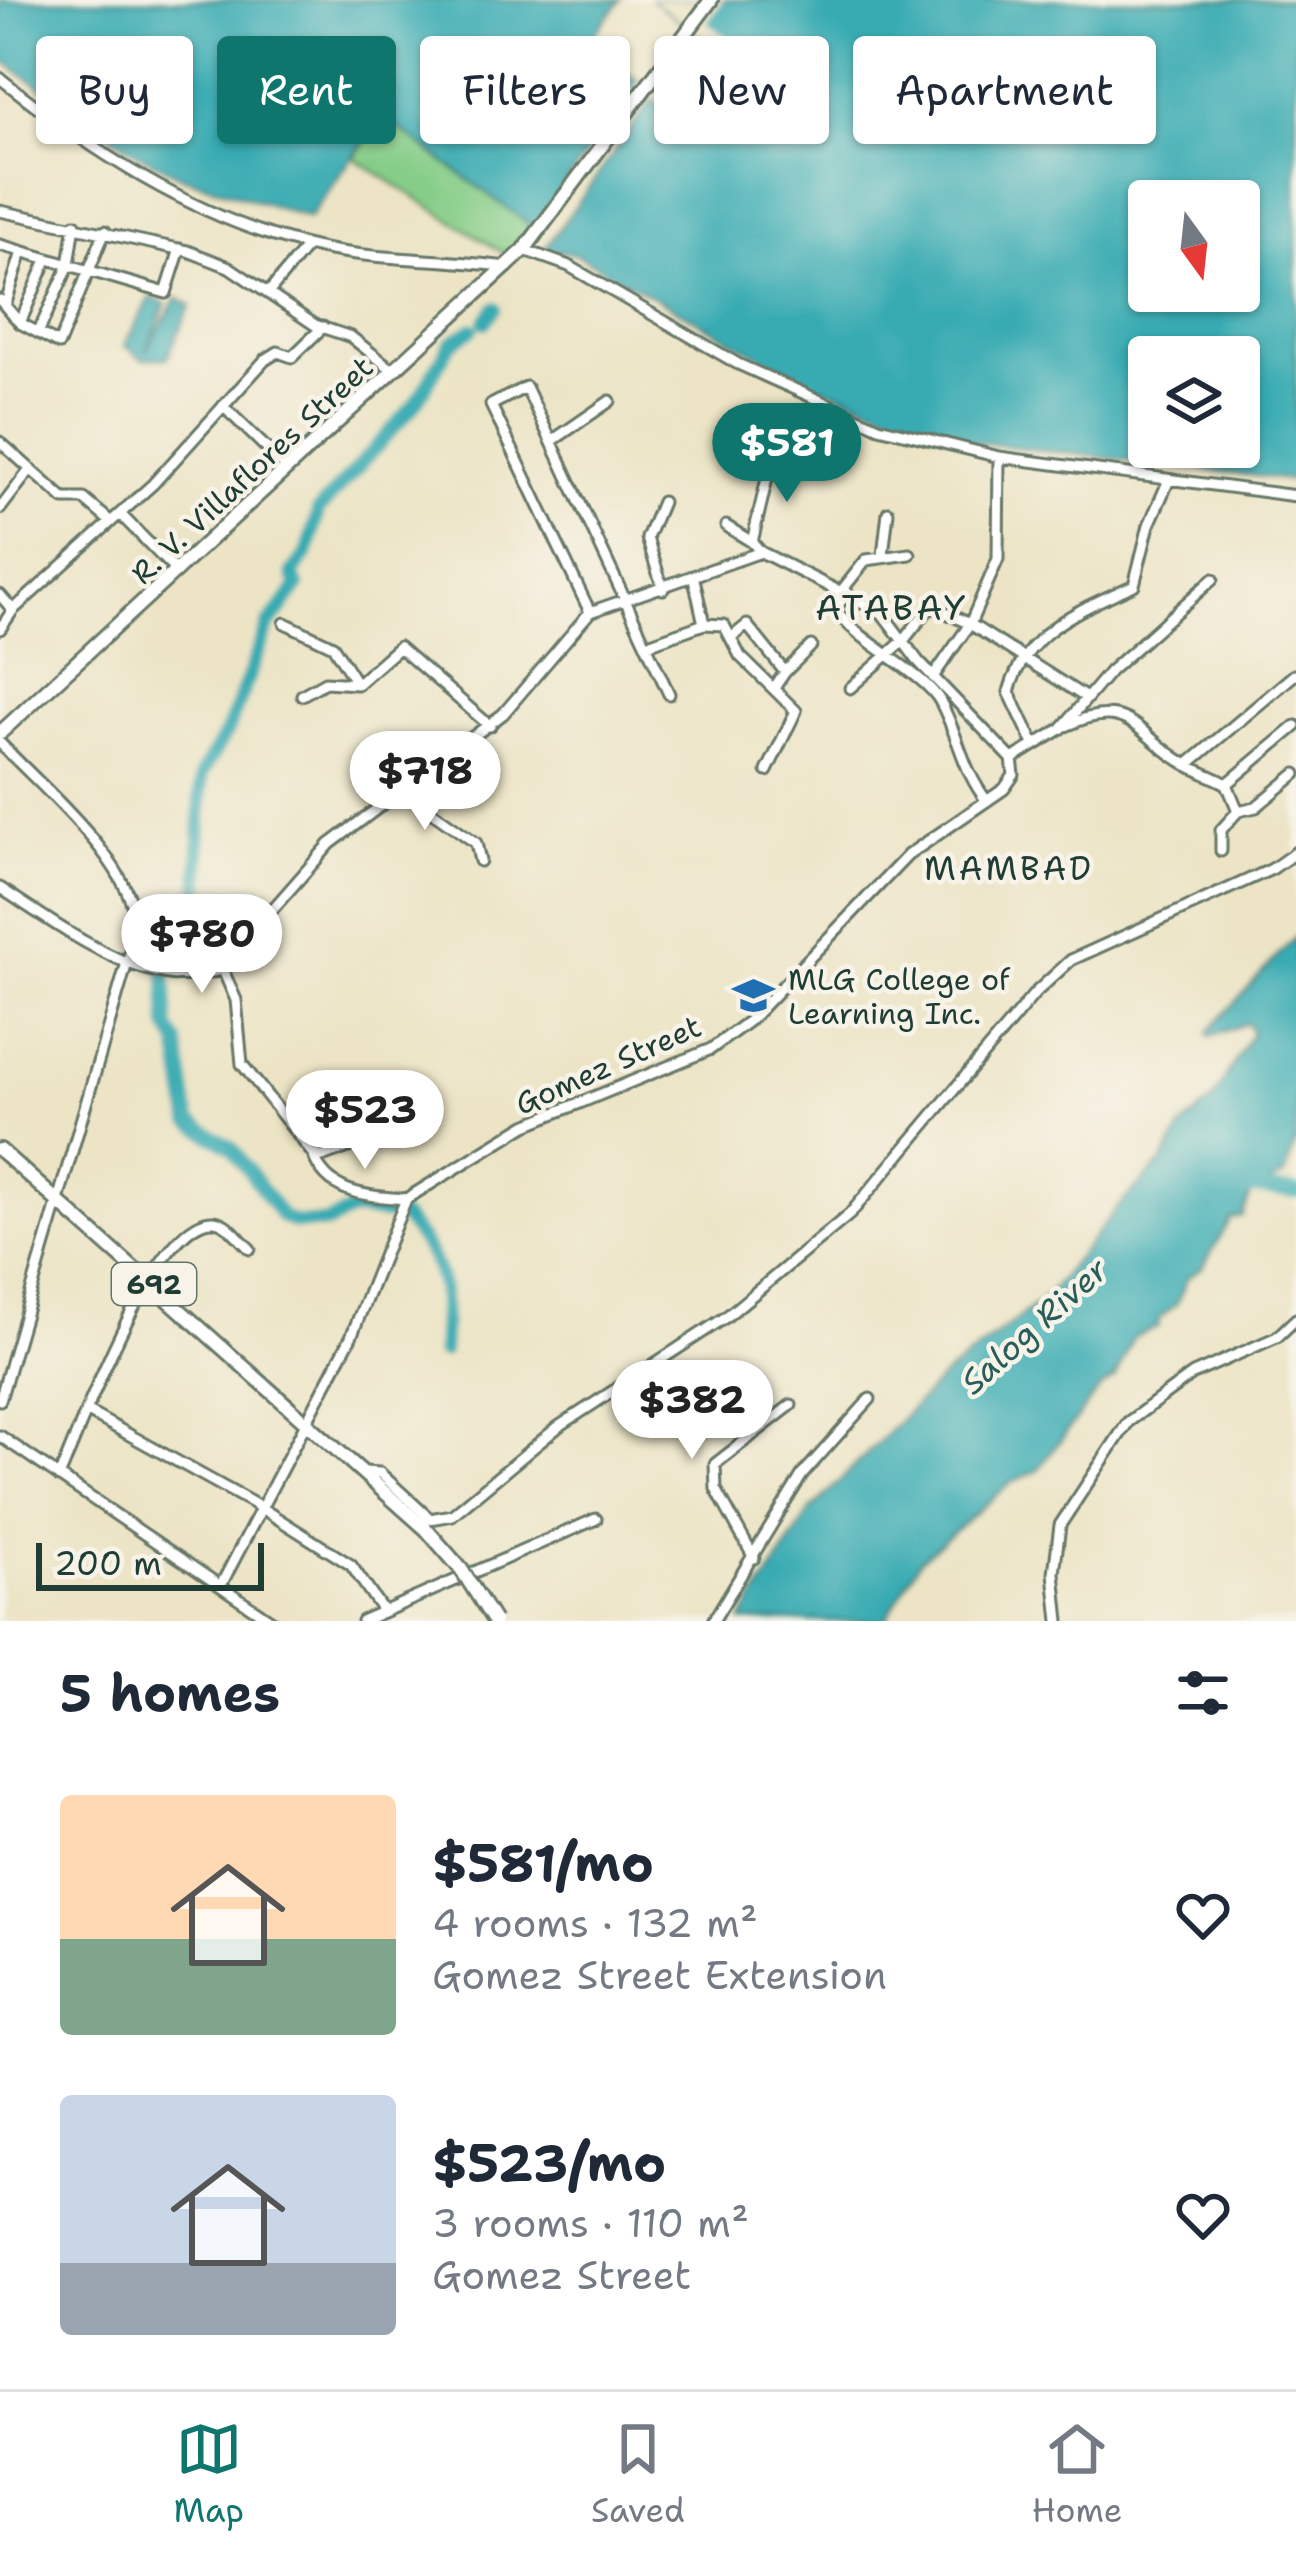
<!DOCTYPE html>
<meta charset="utf-8">
<style>
:root{--surface:#fff;--page:#f6f6f7;--text:#1f2937;--muted:#747a83;--line:#e0e1e3;--accent:#0f766e}
body{margin:0;font-family:"Shantell Sans",sans-serif;background:var(--page);color:var(--text);height:100vh;display:flex;flex-direction:column;font-size:45px;white-space:nowrap}
*{box-sizing:border-box;margin:0}
p{font-size:39px;color:var(--muted)}
.icon{flex:none;width:66px;height:66px;fill:none;stroke:currentColor;stroke-width:2;stroke-linecap:round;stroke-linejoin:round}
.map{position:relative;height:1621px;overflow:hidden}
.drawer{display:flex;flex-direction:column;background:var(--surface);flex:1}
.drawer>*{flex:none}
.banner{position:absolute;left:36px;top:36px;width:1224px;height:108px;display:flex;gap:24px}
.needle{width:78px;rotate:165deg}
.controls{position:absolute;left:1128px;top:180px;display:grid;gap:24px}
.controls a{display:grid;place-items:center;width:132px;height:132px;border-radius:12px;background:var(--surface);box-shadow:0 3px 9px #0004;font-size:60px}
.scale{position:absolute;left:36px;bottom:30px;width:228px;box-sizing:border-box;padding-left:12px;border:6px solid #1f3d34;border-top:0;font-size:33px;line-height:42px;white-space:nowrap;color:#1f3d34;-webkit-text-stroke:9px #f7f3e8;paint-order:stroke}
.price{position:absolute;translate:-50% -102px;padding:0 27px;border-radius:42px;background:#fff;color:#222;font-size:39px;line-height:78px;filter:drop-shadow(0 3px 6px #0008)}
.price::after{content:'';position:absolute;left:50%;top:72px;width:36px;height:27px;margin-left:-18px;background:inherit;clip-path:polygon(0 0,100% 0,50% 100%)}
.price.on{background:var(--accent);color:#fff}
ul{padding:0;list-style:none}
li{display:flex;align-items:center;gap:36px;height:300px;padding:0 60px}
li span{display:grid;place-items:center;flex:none;width:336px;height:240px;border-radius:12px;color:#555}
li>.icon{margin-inline-start:auto}
span .icon{width:144px;height:144px;fill:#fffc;stroke-width:1}
li b{font-size:51px}
h2{display:flex;justify-content:space-between;align-items:center;height:144px;padding:0 60px;font-size:51px}
.chip{padding:0 42px;border-radius:12px;background:var(--surface);box-shadow:0 3px 9px #0004;font-size:42px;line-height:108px}
.chip.on{background:var(--accent);color:#fff}
.menu{display:flex;justify-content:space-around;align-items:center;height:168px;border-top:3px solid var(--line);background:var(--surface);font-size:33px;color:var(--muted)}
.menu a{display:grid;justify-items:center;gap:6px}
.menu .on{color:var(--accent)}
.map>svg:first-child{display:block}
.green{fill:#86cd88;stroke:#52855e;stroke-width:3}
.water{fill:#39abb2;stroke:#2c7473;stroke-width:3;fill-rule:evenodd}
.pier{fill:#ece4c5}
.lines{fill:none;stroke-linecap:round;stroke-linejoin:round}
.river{stroke:#39abb2;stroke-width:14}
.minor-casing{stroke:#677767;stroke-width:15}
.major-casing{stroke:#677767;stroke-width:18}
.minor{stroke:#fff;stroke-width:9}
.major{stroke:#fff;stroke-width:12}
.major-bridge-casing{stroke:#677767;stroke-width:18;stroke-linecap:butt}
.major-bridge{stroke:#fff;stroke-width:12}
.labels{text-anchor:middle;dominant-baseline:central;stroke-width:9;stroke-linejoin:round;paint-order:stroke}
.shield{fill:#f7f3e8;stroke:#60746a;stroke-width:3}
.shield-label{font-size:27px;font-weight:bold;fill:#1f3d34}
.street-label{font-size:30px;fill:#1f3d34;stroke:#f7f3e8}
.poi-label{font-size:30px;fill:#1f3d34;stroke:#f7f3e8;text-anchor:start}
.neighbourhood-label{font-size:33px;letter-spacing:3px;fill:#1f3d34;stroke:#f7f3e8}
.water-label{font-size:33px;font-style:italic;fill:#275e5a;stroke:#f7f3e8}
.quarter-label{font-size:36px;letter-spacing:3px;fill:#1f3d34;stroke:#f7f3e8}
</style>
<div class="map">
<svg width="1296" height="1621" viewBox="0 0 1296 1621">
<rect width="100%" height="100%" fill="#f7f3e8"/>
<filter id="ink" filterUnits="userSpaceOnUse"><feTurbulence type="fractalNoise" baseFrequency=".00833" numOctaves="2"/><feDisplacementMap in="SourceGraphic" scale="24" xChannelSelector="R" yChannelSelector="G"/><feConvolveMatrix kernelMatrix="1 2 1 2 8 2 1 2 1" color-interpolation-filters="sRGB"/></filter>
<filter id="wash" filterUnits="userSpaceOnUse"><feTurbulence type="fractalNoise" baseFrequency=".004" numOctaves="4" result="noise"/><feDisplacementMap in="SourceGraphic" scale="48" xChannelSelector="R" yChannelSelector="G"/><feGaussianBlur stdDeviation="2.7" result="paint"/><feColorMatrix in="noise" values="0 0 0 0 0 0 0 0 0 0 0 0 0 0 0 0 0 1.4 0 .05"/><feComposite in="paint" operator="in"/></filter>
<g filter="url(#wash)">
<rect width="100%" height="100%" fill="#ece4c5"/>
<path class="green" d="M381,116L534,228L508,256L355,159Z"/>
<path class="water" d="M0,0H621L587,44L638,80L534,228L382,116L309,218L182,177L138,154L0,59Z
M653,0H1296V481L964,441L808,382L575,254L545,248L652,100L691,127L736,65ZM1149,201H1239V291H1149ZM1149,357H1239V447H1149Z
M151,297L166,304L145,352L177,298L191,305L167,358L142,359L124,345Z
M1296,936V1141L1284,1176L1253,1190L1242,1216L1231,1219L1203,1267L1188,1277L1177,1303L1158,1320L1159,1326L1133,1338L1115,1378L1100,1388L1037,1471L1011,1483L920,1560L885,1621H741L810,1511L944,1376L1046,1297L1117,1208L1163,1161L1183,1126L1212,1101L1252,1032L1247,1023L1210,1037L1208,1032Z"/>
<path class="pier" d="M653,0H723L707,23L745,51L736,64Z"/>
<g class="lines">
<path class="river" d="M485,322L495,308
M1238,1187L1296,1192
M397,1214L353,1210L327,1223H296L282,1217L232,1148L190,1122L178,1043L168,1027L165,964L199,889L201,775L229,727L268,626L298,586L293,573L308,552L318,511L417,402L450,344L472,329
M403,1218C446,1263 446,1291 442,1352"/>
</g>
</g>
<g filter="url(#ink)">
<g class="lines">
<defs>
<path id="minor" d="M0,78C90,150 192,217 306,245C370,261 442,258 508,267
M0,211L188,251L229,267L315,325L351,337L394,371
M0,245L166,293L180,249
M524,250L569,266L738,364L879,427L999,457L1296,496
M270,291L307,246
M0,300L20,323L59,344L105,231
M5,306L22,252
M20,323L46,262
M38,333L69,265L75,224
M223,406L288,469
M552,441L610,401
M0,442L64,499H84L111,522
M662,502L647,538L663,589
M0,509L29,471
M120,514L177,572
M726,526L752,542
M761,552L752,542L769,470
M883,555L888,512
M694,579L704,624
M843,589L866,560L910,554
M847,592L835,610C860,643 924,673 940,701C959,736 962,770 987,801
M0,595L13,610
M590,612L491,405L526,387L669,694
M285,623L333,646L357,684L399,647L490,726
M0,629L13,610L153,484L265,360L278,352L292,357L323,327
M731,638L747,625L785,672L774,688
M648,644L704,624L724,625L740,656L796,711L767,771
M785,672L811,646
M933,677L970,624L1085,697
M850,688L903,641L931,606L970,624L998,559L999,457
M302,695L325,682L357,684
M1066,726C1131,696 1135,734 1184,763C1197,771 1213,776 1227,784L1238,811L1221,830V851
M0,743C44,790 133,862 137,928L0,1400
M1034,744L1009,692C1025,631 1081,609 1134,585L1149,525L1169,480
M1012,759L1061,729L1110,671L1213,579
M1187,765L1294,675
M1227,784L1296,726
M408,788L420,803L476,843L480,861
M1238,811L1256,807L1296,774
M0,888C57,924 148,996 219,970L330,844L503,714L590,612L761,552L882,613L918,661L1012,759
M222,968L236,1000L242,1064L313,1154L322,1157L386,1133
M313,1154C327,1195 368,1196 406,1199
M406,1199L526,1125L711,1049L750,1020L908,855L1004,789L1014,775L1012,759
M88,1412L258,1506L351,1565L383,1611
M0,1436L272,1621
M364,1472L380,1473L430,1519L452,1515L558,1427L726,1317L850,1214L1035,993L1071,960L1272,869L1296,852
M59,1477C80,1429 156,1217 214,1221C228,1222 240,1240 250,1249
M754,1558L716,1489L715,1464L791,1405
M221,1585L351,1337L406,1199
M362,1621L596,1519
M713,1621L802,1475L870,1399
M1059,1621L1054,1573L1060,1525L1128,1422L1193,1374L1277,1337L1296,1319"/>
<path id="major" d="M0,733L524,250L711,0
M0,1150L426,1529L461,1569"/>
</defs>
<use href="#minor" class="minor-casing"/>
<use href="#major" class="major-casing"/>
<use href="#minor" class="minor"/>
<use href="#major" class="major"/>
<defs>
<path id="major-bridge" d="M461,1569L494,1621"/>
</defs>
<use href="#major-bridge" class="major-bridge-casing"/>
<use href="#major-bridge" class="major-bridge"/>
</g>
</g>
<defs>
<symbol id="university-bare" viewBox="-9 -9 18 18"><path d="M0-5L7-2L0 1L-7-2ZM-4 1L0 2.5L4 1V4Q0 6-4 4Z" fill="#1f6fb2" stroke="#f7f3e8" stroke-width="2.5" paint-order="stroke"/></symbol>
</defs>
<g fill-rule="evenodd">
<use href="#university-bare" x="724" y="966" width="59" height="59"/>
</g>
<g class="labels">
<rect class="shield" x="112" y="1263" width="84" height="42" rx="9"/>
<g class="shield-label">
<text x="154" y="1284">692</text>
</g>
<g class="street-label">
<text transform="translate(252 470) rotate(-43)">R. V. Villaflores Street</text>
<text transform="translate(608 1065) rotate(-24)">Gomez Street</text>
</g>
<g class="poi-label">
<text x="788" y="979">MLG College of<tspan x="788" dy="34">Learning Inc.</tspan></text>
</g>
<g class="neighbourhood-label">
<text x="1009" y="868">MAMBAD</text>
</g>
<g class="water-label">
<text transform="translate(1034 1326) rotate(-42)">Salog River</text>
</g>
<g class="quarter-label">
<text x="892" y="607">ATABAY</text>
</g>
</g>
</svg>
<div class="controls">
<a><svg class="needle" viewBox="-14 -14 28 28"><path d="M0-13l5 13h-10z" fill="#e53935"/><path d="M0 13l5-13h-10z" fill="#747a83"/></svg></a>
<a><svg class="icon" aria-label="layers" viewBox="0 0 24 24"><path d="M12 4l9 5-9 5-9-5zM3 14l9 5 9-5"/></svg></a>
</div>
<div class="scale">200 m</div>
<b class="price on" style="left:787px;top:505px">$581</b>
<b class="price" style="left:425px;top:833px">$718</b>
<b class="price" style="left:202px;top:996px">$780</b>
<b class="price" style="left:365px;top:1172px">$523</b>
<b class="price" style="left:692px;top:1462px">$382</b>
<div class="banner">
<a class="chip">Buy</a>
<a class="chip on">Rent</a>
<a class="chip">Filters</a>
<a class="chip">New</a>
<a class="chip">Apartment</a>
</div>
</div>
<section class="drawer">
<h2>5 homes<svg class="icon" aria-label="filters" viewBox="0 0 24 24"><path d="M4 7h16M4 17h16"/><circle cx="9" cy="7" r="2"/><circle cx="15" cy="17" r="2"/></svg></h2>
<ul>
<li><span style="background:linear-gradient(#ffd9b3 60%,#7fa58c 0)"><svg class="icon" aria-label="home" viewBox="0 0 24 24"><path d="M3 11l9-7 9 7M6 9v11h12V9"/></svg></span><div><b>$581/mo</b><p>4 rooms · 132 m²</p><p>Gomez Street Extension</p></div><svg class="icon" aria-label="heart" viewBox="0 0 24 24"><path d="M12 20l-8-8c-3-5 5-10 8-4 3-6 11-1 8 4z"/></svg></li>
<li><span style="background:linear-gradient(#c9d6e8 70%,#9aa5b1 0)"><svg class="icon" aria-label="home" viewBox="0 0 24 24"><path d="M3 11l9-7 9 7M6 9v11h12V9"/></svg></span><div><b>$523/mo</b><p>3 rooms · 110 m²</p><p>Gomez Street</p></div><svg class="icon" aria-label="heart" viewBox="0 0 24 24"><path d="M12 20l-8-8c-3-5 5-10 8-4 3-6 11-1 8 4z"/></svg></li>
</ul>
</section>
<nav class="menu">
<a class="on"><svg class="icon" aria-label="map" viewBox="0 0 24 24"><path d="M3 6l6-2 6 2 6-2v14l-6 2-6-2-6 2zM9 4v14M15 6v14"/></svg>Map</a>
<a><svg class="icon" aria-label="saved" viewBox="0 0 24 24"><path d="M7 4h10v16l-5-4-5 4z"/></svg>Saved</a>
<a><svg class="icon" aria-label="home" viewBox="0 0 24 24"><path d="M3 11l9-7 9 7M6 9v11h12V9"/></svg>Home</a>
</nav>
